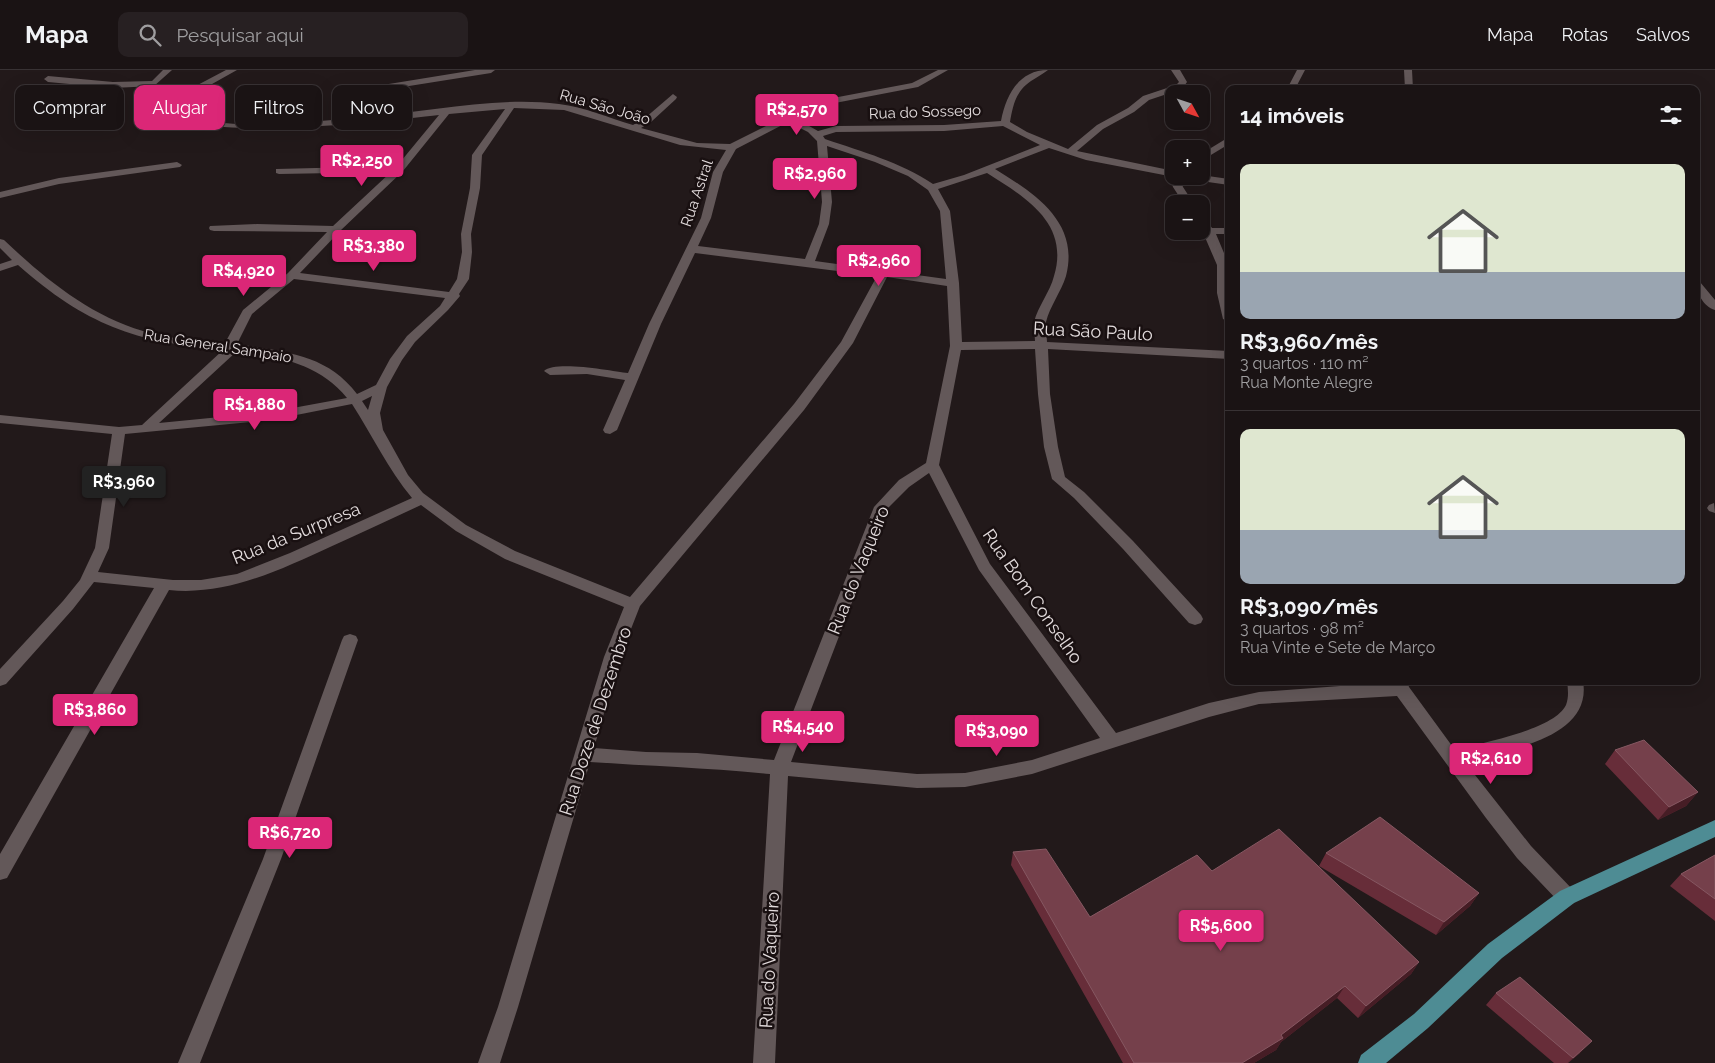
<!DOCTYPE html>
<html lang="pt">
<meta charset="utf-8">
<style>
:root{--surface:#1a1314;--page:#272022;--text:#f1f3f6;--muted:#9f9ea0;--line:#383234;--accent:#db2777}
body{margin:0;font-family:Raleway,sans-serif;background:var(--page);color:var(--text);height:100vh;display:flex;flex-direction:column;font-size:19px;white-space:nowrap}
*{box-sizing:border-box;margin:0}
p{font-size:16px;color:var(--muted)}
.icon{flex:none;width:28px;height:28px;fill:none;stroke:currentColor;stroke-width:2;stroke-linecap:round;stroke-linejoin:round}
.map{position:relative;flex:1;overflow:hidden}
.side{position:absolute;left:1225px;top:15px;width:475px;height:600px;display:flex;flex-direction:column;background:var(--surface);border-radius:10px;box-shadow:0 5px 20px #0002,0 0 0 1px var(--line)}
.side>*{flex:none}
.top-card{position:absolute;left:15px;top:15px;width:475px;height:45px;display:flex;gap:10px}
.needle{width:32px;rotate:130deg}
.fabs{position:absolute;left:1165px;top:15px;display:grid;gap:10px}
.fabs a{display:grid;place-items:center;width:45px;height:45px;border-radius:10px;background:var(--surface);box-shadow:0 5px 20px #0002,0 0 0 1px var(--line);font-size:25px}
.price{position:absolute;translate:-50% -42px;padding:0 11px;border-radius:5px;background:var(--accent);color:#fff;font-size:16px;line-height:32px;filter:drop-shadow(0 1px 2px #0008)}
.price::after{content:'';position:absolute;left:50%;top:30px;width:15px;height:11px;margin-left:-8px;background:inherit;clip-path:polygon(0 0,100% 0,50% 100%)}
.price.on{background:#222;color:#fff}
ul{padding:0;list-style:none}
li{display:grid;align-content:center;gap:10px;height:265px;padding:0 15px}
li+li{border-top:1px solid var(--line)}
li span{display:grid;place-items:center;height:155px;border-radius:10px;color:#555}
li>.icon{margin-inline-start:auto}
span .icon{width:90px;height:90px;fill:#fffc;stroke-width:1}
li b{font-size:21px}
h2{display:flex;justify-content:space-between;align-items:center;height:60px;padding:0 15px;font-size:21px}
.chip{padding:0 18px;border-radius:10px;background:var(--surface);box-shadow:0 5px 20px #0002,0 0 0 1px var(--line);font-size:18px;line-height:45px}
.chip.on{background:var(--accent);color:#fff}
header{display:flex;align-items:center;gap:30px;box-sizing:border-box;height:70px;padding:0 25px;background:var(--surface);border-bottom:1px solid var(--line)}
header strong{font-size:24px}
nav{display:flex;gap:28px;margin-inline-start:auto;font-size:18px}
.search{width:350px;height:45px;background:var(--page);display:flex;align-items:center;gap:12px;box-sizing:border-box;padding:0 18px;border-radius:10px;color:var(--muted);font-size:19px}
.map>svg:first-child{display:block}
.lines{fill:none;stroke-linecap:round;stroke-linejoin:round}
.minor{fill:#635859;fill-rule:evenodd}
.major{fill:#4e8c94;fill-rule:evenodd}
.wall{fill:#672d39}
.shaded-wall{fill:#461d25}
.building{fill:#75404b;stroke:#865862}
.labels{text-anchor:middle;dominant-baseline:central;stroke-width:5;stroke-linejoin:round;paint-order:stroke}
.far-street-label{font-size:15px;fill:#e3dcdd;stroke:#191011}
.street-label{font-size:18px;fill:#e3dcdd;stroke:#191011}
</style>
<header>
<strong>Mapa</strong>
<div class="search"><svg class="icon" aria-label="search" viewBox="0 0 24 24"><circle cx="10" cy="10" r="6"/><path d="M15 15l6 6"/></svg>Pesquisar aqui</div>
<nav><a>Mapa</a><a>Rotas</a><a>Salvos</a></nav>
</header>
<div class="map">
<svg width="1715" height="993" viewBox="0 0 1715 993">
<rect width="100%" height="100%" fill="#22191a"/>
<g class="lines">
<path class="minor" d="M163,0H172L154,16L113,18L48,12L44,9L48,6L113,12L152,11Z
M226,0H237L196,23L171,33L169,39C223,64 298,52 356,48L355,28L358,19L475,0H495L491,3L365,23V47C428,42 497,26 559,34C584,37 609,48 633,55L645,48L673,24L677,27L676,29L651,52L641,58L697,73L730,74L800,39L833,28L912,13L938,0H948L918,17L835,33L795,48L818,61L836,56L944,55L1001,51C1006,25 1019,0 1048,0C1043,4 1037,7 1031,11C1016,21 1013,35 1010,52L1027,62L1068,79L1097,55L1128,38L1143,26L1176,15L1179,12L1171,0H1180L1187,12L1182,19L1149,30L1134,42L1103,59L1077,81L1174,101V106H1179L1183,117L1194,134H1184L1173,117L1169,106L1086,90L1049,78L995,99C1034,123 1080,152 1066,206C1061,222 1050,236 1046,252C1045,258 1047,266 1047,272L1229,281V289L1048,279L1050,324L1058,377L1065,407L1084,422L1133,471L1201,545L1203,549L1201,553L1195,555L1189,553L1123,479L1074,428L1052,409L1044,377L1038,324L1035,279L961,280L939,395L990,494L1116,663L1209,633L1259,622L1407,611L1409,617L1455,680C1481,673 1554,660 1566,635C1569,627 1568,619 1567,611H1583C1593,669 1505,681 1464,691L1531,776L1574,821L1577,827L1574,833L1567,836L1560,833L1517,788L1486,748L1397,626L1259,634L1209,647L1032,704L965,717L917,718L788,706L775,993H753L770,704C710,698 650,696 590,692L518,937L500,993H478L498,937L604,587L624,537L505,489L456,461L421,435C391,449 361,463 330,477C280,500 226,526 169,520L7,808L0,810V784L154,518L94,512L73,539L6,614L0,616V599L63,531L80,510L95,478L112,364L0,353V345L119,357L142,355L223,280C135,272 86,255 18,195L0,201V194L12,190L0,178V169L4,170C44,208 89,245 143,261C169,269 198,271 225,273L243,240L288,203L327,162L214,161L210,160L209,158L210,156L257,154L333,156L391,102L279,104L276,103V99L397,96L439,45C387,51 196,74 160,40L164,29L190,19ZM514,38L564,40L680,75L726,80L713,102L701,148L649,254L628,303C612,301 555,290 544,301L550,305L587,304L625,310L603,360L605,363L610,364L617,360L661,254L695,183L877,206L841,272L794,334L630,527L515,481L466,455L423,423L408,405L383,360L380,343L387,317L402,290L415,272L448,240L460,226L459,224L469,209L472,182L471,164L480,118L482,85ZM505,39L472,85L470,118L461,164L462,182L457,209L449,222L300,203L340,161L403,101L449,44ZM788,52L808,62L817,71L822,132L819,154L805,189L698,176L711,148L723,102L736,79ZM1003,56L1040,75L964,105L933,114C900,92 863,82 825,69L823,66L836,62L944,61ZM827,76L875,92L908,106L928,120L940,141L946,209L815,191L829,154L832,132ZM987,103C1025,127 1070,153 1054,206C1050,222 1038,236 1034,252C1033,258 1035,266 1035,271L962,272L959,213L950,141L938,119ZM887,207L947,216L950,276L926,393L899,410L874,437L774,690L697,683L646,682L594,678L620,587L640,536L804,340L853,273ZM294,209L445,228L440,236L407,266L390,289L376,315L357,324C326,283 283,282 237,274L252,244ZM236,282C277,286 319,293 347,328L271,342L159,353ZM372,326L368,340L362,331ZM352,334C372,365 388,399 412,428L290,483L237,504L201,510H173L98,502L109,478L125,364L271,350ZM929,403L979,500L1100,668L1032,690L965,703L917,704L791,692L888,438L909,417Z
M1297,0H1305L1295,19H1287Z
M1404,0H1412L1413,19H1405Z
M1229,67V74L1201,91V84Z
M177,92L182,95L180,97L59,114L0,128V122L59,108Z
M1201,105L1229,109V115L1187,109L1182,106Z
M1201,147L1205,148L1212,158H1229V164H1216L1229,195V252L1223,249L1217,223V195L1201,158Z
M1696,211L1700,212L1715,230V240C1703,237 1696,221 1696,211Z
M1714,433L1715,443L1709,441L1707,438L1709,435Z
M350,564L356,566L358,570L281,789L200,993H178L263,789L342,570L344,566Z"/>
<path class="major" d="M1715,750V767L1574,833L1502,888L1428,958L1386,993H1358L1361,985L1414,944L1488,874L1560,821Z"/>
</g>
<path class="wall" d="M1615,680L1698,722L1686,736L1658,750L1605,694Z
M1013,782L1090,847L1212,801L1419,892L1411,904L1358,948L1337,928L1281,972L1276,980L1254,993H1123L1011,795Z
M1326,783L1479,823L1470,836L1436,865L1319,796Z
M1715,785V851L1670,816L1681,804Z
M1496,923L1580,983L1568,993H1554L1486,935Z"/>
<path class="shaded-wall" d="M1698,722L1686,736L1658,750L1669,737Z
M1479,823L1470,836L1436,865L1444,852Z
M1419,892L1411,904L1358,948L1366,936Z
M1345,916L1337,928L1281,972L1276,980L1254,993H1242L1281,965Z
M1592,971L1580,983L1567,993L1573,988Z"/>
<path class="building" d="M1644,670L1698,722L1669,737L1615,680Z
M1380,747L1479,823L1444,852L1326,783Z
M1279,759L1419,892L1366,936L1345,916L1281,965L1283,968L1242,993H1134L1013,782L1046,779L1090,847L1197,785L1212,801Z
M1715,785V829L1681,804Z
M1520,907L1592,971L1573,988L1496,923Z"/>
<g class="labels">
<g class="far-street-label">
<text transform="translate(605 37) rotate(16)">Rua São João</text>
<text transform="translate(925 42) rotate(-2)">Rua do Sossego</text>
<text transform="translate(697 123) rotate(-71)">Rua Astral</text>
<text transform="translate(218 276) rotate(9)">Rua General Sampaio</text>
</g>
<g class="street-label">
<text transform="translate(1093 261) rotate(3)">Rua São Paulo</text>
<text transform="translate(296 463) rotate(-22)">Rua da Surpresa</text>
<text transform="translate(858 500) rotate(-68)">Rua do Vaqueiro</text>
<text transform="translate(1033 526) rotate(55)">Rua Bom Conselho</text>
<text transform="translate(595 651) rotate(-72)">Rua Doze de Dezembro</text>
<text transform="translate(769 890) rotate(-87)">Rua do Vaqueiro</text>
</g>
</g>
</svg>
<div class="fabs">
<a><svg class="needle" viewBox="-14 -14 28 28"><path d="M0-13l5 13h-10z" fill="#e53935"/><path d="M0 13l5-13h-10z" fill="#9f9ea0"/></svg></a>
<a>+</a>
<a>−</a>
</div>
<b class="price" style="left:797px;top:66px">R$2,570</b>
<b class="price" style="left:362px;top:117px">R$2,250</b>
<b class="price" style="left:815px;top:130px">R$2,960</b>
<b class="price" style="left:374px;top:202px">R$3,380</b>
<b class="price" style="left:879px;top:217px">R$2,960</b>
<b class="price" style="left:244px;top:227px">R$4,920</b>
<b class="price" style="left:255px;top:361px">R$1,880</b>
<b class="price on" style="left:124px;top:438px">R$3,960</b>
<b class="price" style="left:95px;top:666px">R$3,860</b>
<b class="price" style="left:803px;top:683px">R$4,540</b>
<b class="price" style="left:997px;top:687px">R$3,090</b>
<b class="price" style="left:1491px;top:715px">R$2,610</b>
<b class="price" style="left:290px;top:789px">R$6,720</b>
<b class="price" style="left:1221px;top:882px">R$5,600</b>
<div class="top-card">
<a class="chip">Comprar</a>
<a class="chip on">Alugar</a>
<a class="chip">Filtros</a>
<a class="chip">Novo</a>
</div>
<section class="side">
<h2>14 imóveis<svg class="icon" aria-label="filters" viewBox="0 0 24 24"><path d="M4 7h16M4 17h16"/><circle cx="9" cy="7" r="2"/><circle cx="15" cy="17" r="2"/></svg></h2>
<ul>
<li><span style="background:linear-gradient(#dfe7d0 70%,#9aa5b1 0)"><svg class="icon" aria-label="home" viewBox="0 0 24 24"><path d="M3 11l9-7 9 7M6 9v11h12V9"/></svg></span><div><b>R$3,960/mês</b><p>3 quartos · 110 m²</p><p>Rua Monte Alegre</p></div></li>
<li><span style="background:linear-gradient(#dfe7d0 65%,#9aa5b1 0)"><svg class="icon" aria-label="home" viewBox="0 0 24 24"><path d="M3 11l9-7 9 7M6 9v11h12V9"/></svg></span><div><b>R$3,090/mês</b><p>3 quartos · 98 m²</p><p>Rua Vinte e Sete de Março</p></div></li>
</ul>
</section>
</div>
